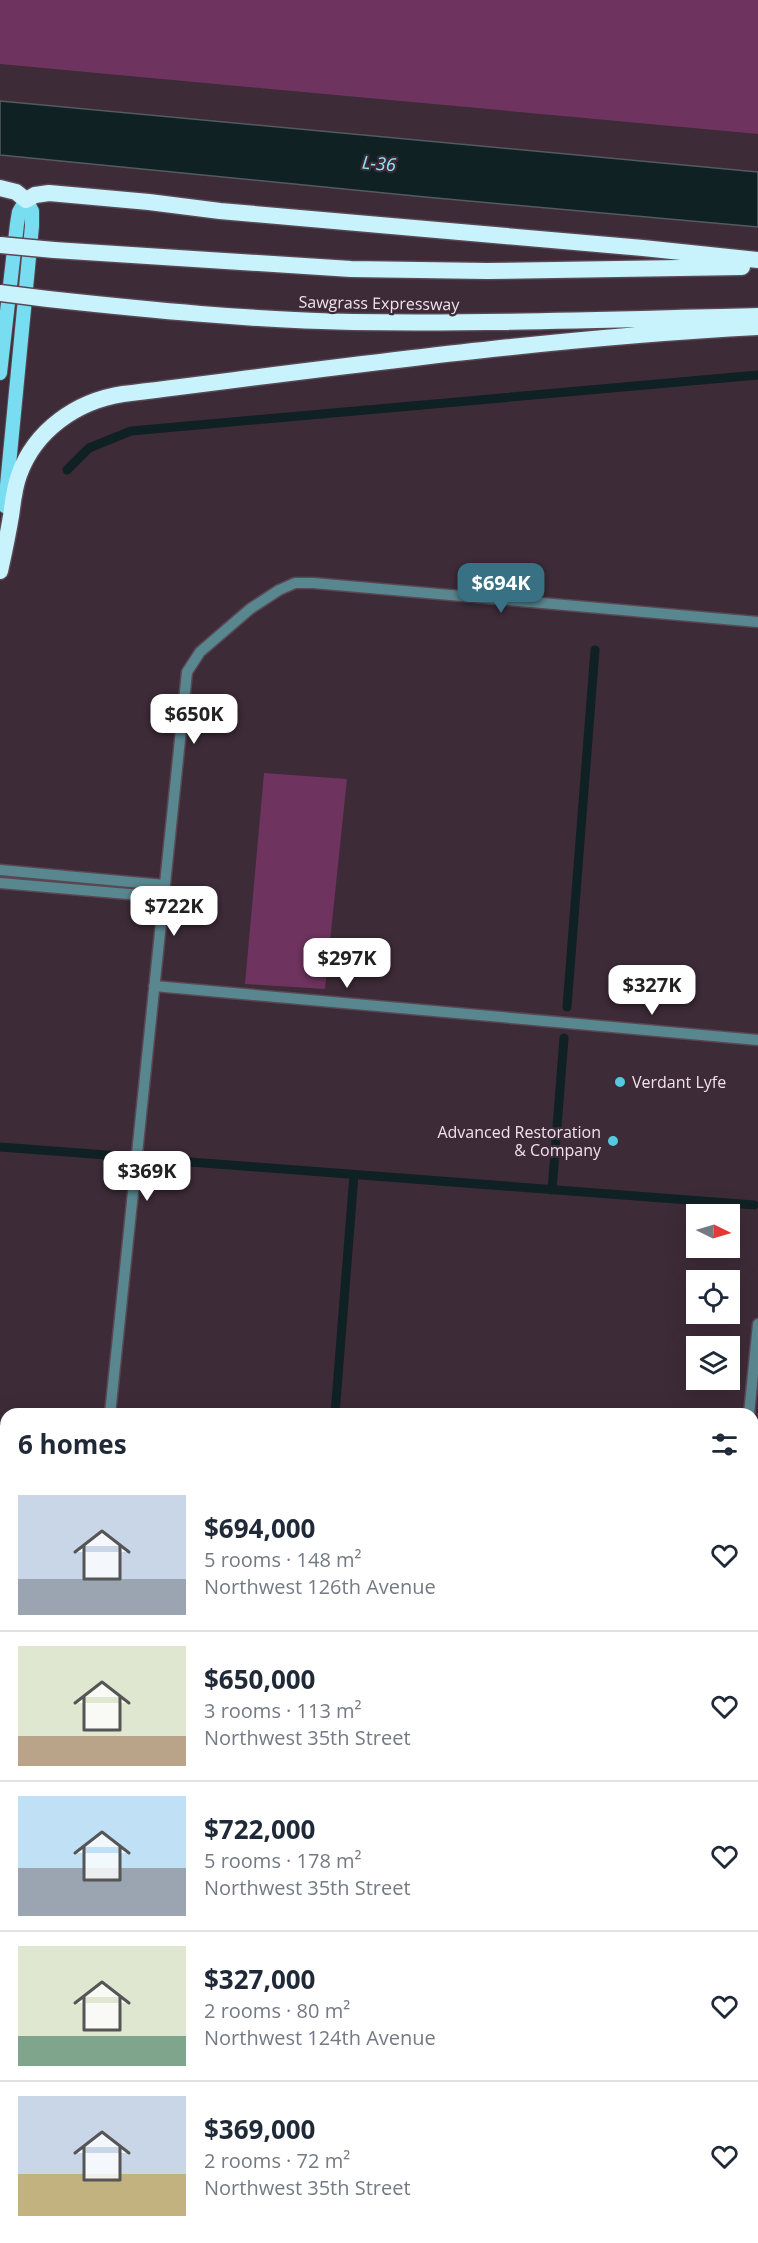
<!DOCTYPE html>
<meta charset="utf-8">
<style>
:root{--surface:#fff;--page:#f2f2f3;--text:#1f2937;--muted:#747a83;--line:#e0e1e3;--accent:#377183}
body{margin:0;font-family:"Open Sans",sans-serif;background:var(--page);color:var(--text);height:100vh;display:flex;flex-direction:column;font-size:22px;white-space:nowrap}
*{box-sizing:border-box;margin:0}
p{font-size:20px;color:var(--muted)}
.icon{flex:none;width:33px;height:33px;fill:none;stroke:currentColor;stroke-width:2;stroke-linecap:round;stroke-linejoin:round}
.map{position:relative;flex:1;overflow:hidden}
.panel{position:absolute;left:0px;top:1408px;width:759px;height:836px;display:flex;flex-direction:column;background:var(--surface);border-radius:18px 18px 0 0;box-shadow:0 6px 24px #0002}
.panel>*{flex:none}
.needle{width:39px;rotate:95deg}
.buttons{position:absolute;left:686px;top:1204px;display:grid;gap:12px}
.buttons a{display:grid;place-items:center;width:54px;height:54px;border-radius:0px;background:var(--surface);box-shadow:0 6px 24px #0002;font-size:30px}
.price{position:absolute;translate:-50% -51px;padding:0 14px;border-radius:12px;background:#fff;color:#222;font-size:20px;line-height:39px;filter:drop-shadow(0 2px 3px #0008)}
.price::after{content:'';position:absolute;left:50%;top:36px;width:18px;height:14px;margin-left:-9px;background:inherit;clip-path:polygon(0 0,100% 0,50% 100%)}
.price.current{background:var(--accent);color:#fff}
ul{padding:0;list-style:none}
li{display:flex;align-items:center;gap:18px;height:150px;padding:0 18px}
li+li{border-top:2px solid var(--line)}
li span{display:grid;place-items:center;flex:none;width:168px;height:120px;border-radius:0px;color:#555}
li>.icon{margin-inline-start:auto}
span .icon{width:72px;height:72px;fill:#fffc;stroke-width:1}
li b{font-size:26px}
h2{display:flex;justify-content:space-between;align-items:center;height:72px;padding:0 18px;font-size:26px}
.map>svg:first-child{display:block}
.green{fill:#6e335e}
.water{fill:#102124;stroke:#535b60;stroke-width:1.5}
.lines{fill:none;stroke-linecap:round;stroke-linejoin:round}
.canal{stroke:#102124;stroke-width:9}
.minor-casing{stroke:#594854;stroke-width:13}
.major-casing{stroke:#594854;stroke-width:16}
.highway-casing{stroke:#594854;stroke-width:19}
.minor{stroke:#598790;stroke-width:10}
.major{stroke:#78ddf0;stroke-width:14}
.highway{stroke:#c8f3fc;stroke-width:16}
.highway-bridge-casing{stroke:#594854;stroke-width:19;stroke-linecap:butt}
.highway-bridge{stroke:#c8f3fc;stroke-width:16}
.poi-dot{fill:#55cadf;stroke:#3d2b37;stroke-width:2}
.labels{text-anchor:middle;dominant-baseline:central;stroke-width:4.5;stroke-linejoin:round;paint-order:stroke}
.street-label{font-size:16px;fill:#efe3eb;stroke:#3d2b37}
.poi-label{font-size:16px;fill:#efe3eb;stroke:#3d2b37;text-anchor:start}
.water-label{font-size:18px;font-style:italic;fill:#90e7f9;stroke:#3d2b37}
</style>
<div class="map">
<svg width="758" height="2243" viewBox="0 0 758 2243">
<rect width="100%" height="100%" fill="#3d2b37"/>
<path class="green" d="M0,0H758V134L0,64Z
M264,773L347,779L325,989L245,984Z
M506,2238H568L567,2243H505Z"/>
<path class="water" d="M0,101L758,172V227L425,197L0,155Z"/>
<g class="lines">
<path class="canal" d="M67,470L89,448L131,431L758,375
M567,1007L595,650
M0,1147L120,1156
M151,1159L754,1205
M552,1190L564,1038
M335,1414L354,1175
M280,2243V2238
M578,2243L579,2238"/>
<defs>
<path id="minor" d="M0,870L164,885
M0,883L163,897
M154,986L758,1040
M110,1414L187,672L200,652L250,609L279,590L295,583H313L758,622
M749,1414L758,1324
M0,1582H6
M753,1620L758,1621
M0,2192L6,2190
M93,2243L94,2238
M200,2243L201,2238
M349,2243L350,2238
M662,2243V2238"/>
<path id="major" d="M0,373L17,224L19,212L26,200L32,211V226L5,506
M0,2095L6,2096
M0,2113H6
M753,2156L758,2157
M753,2172H758"/>
<path id="highway" d="M0,188L16,192L26,200L35,195L49,193L149,202L220,211L643,248L758,260
M54,250L351,269L487,271L742,267
M48,299C150,310 251,320 353,322C488,324 623,319 758,316
M0,571C4,553 8,534 11,516C13,502 14,489 19,475C35,430 77,401 123,394C334,368 545,338 758,327"/>
</defs>
<use href="#minor" class="minor-casing"/>
<use href="#major" class="major-casing"/>
<use href="#highway" class="highway-casing"/>
<use href="#minor" class="minor"/>
<use href="#major" class="major"/>
<use href="#highway" class="highway"/>
<defs>
<path id="highway-bridge" d="M0,245L54,250
M0,293L48,299"/>
</defs>
<use href="#highway-bridge" class="highway-bridge-casing"/>
<use href="#highway-bridge" class="highway-bridge"/>
</g>
<g class="poi-dot">
<circle cx="620" cy="1082" r="6"/>
<circle cx="613" cy="1141" r="6"/>
</g>
<g class="labels">
<g class="street-label">
<text transform="translate(379 303) rotate(1)">Sawgrass Expressway</text>
</g>
<g class="poi-label">
<text x="632" y="1082">Verdant Lyfe</text>
<text x="601" y="1132" text-anchor="end">Advanced Restoration<tspan x="601" dy="18">&amp; Company</tspan></text>
</g>
<g class="water-label">
<text transform="translate(379 163) rotate(5)">L-36</text>
</g>
</g>
</svg>
<div class="buttons">
<a><svg class="needle" viewBox="-14 -14 28 28"><path d="M0-13l5 13h-10z" fill="#e53935"/><path d="M0 13l5-13h-10z" fill="#747a83"/></svg></a>
<a><svg class="icon" aria-label="locate" viewBox="0 0 24 24"><circle cx="12" cy="12" r="6"/><path d="M12 2v4M12 18v4M2 12h4M18 12h4"/></svg></a>
<a><svg class="icon" aria-label="layers" viewBox="0 0 24 24"><path d="M12 4l9 5-9 5-9-5zM3 14l9 5 9-5"/></svg></a>
</div>
<b class="price current" style="left:501px;top:614px">$694K</b>
<b class="price" style="left:194px;top:745px">$650K</b>
<b class="price" style="left:174px;top:937px">$722K</b>
<b class="price" style="left:347px;top:989px">$297K</b>
<b class="price" style="left:652px;top:1016px">$327K</b>
<b class="price" style="left:147px;top:1202px">$369K</b>
<section class="panel">
<h2>6 homes<svg class="icon" aria-label="filters" viewBox="0 0 24 24"><path d="M4 7h16M4 17h16"/><circle cx="9" cy="7" r="2"/><circle cx="15" cy="17" r="2"/></svg></h2>
<ul>
<li><span style="background:linear-gradient(#c9d6e8 70%,#9aa5b1 0)"><svg class="icon" aria-label="home" viewBox="0 0 24 24"><path d="M3 11l9-7 9 7M6 9v11h12V9"/></svg></span><div><b>$694,000</b><p>5 rooms · 148 m²</p><p>Northwest 126th Avenue</p></div><svg class="icon" aria-label="heart" viewBox="0 0 24 24"><path d="M12 20l-8-8c-3-5 5-10 8-4 3-6 11-1 8 4z"/></svg></li>
<li><span style="background:linear-gradient(#dfe7d0 75%,#b9a48a 0)"><svg class="icon" aria-label="home" viewBox="0 0 24 24"><path d="M3 11l9-7 9 7M6 9v11h12V9"/></svg></span><div><b>$650,000</b><p>3 rooms · 113 m²</p><p>Northwest 35th Street</p></div><svg class="icon" aria-label="heart" viewBox="0 0 24 24"><path d="M12 20l-8-8c-3-5 5-10 8-4 3-6 11-1 8 4z"/></svg></li>
<li><span style="background:linear-gradient(#bfe0f5 60%,#9aa5b1 0)"><svg class="icon" aria-label="home" viewBox="0 0 24 24"><path d="M3 11l9-7 9 7M6 9v11h12V9"/></svg></span><div><b>$722,000</b><p>5 rooms · 178 m²</p><p>Northwest 35th Street</p></div><svg class="icon" aria-label="heart" viewBox="0 0 24 24"><path d="M12 20l-8-8c-3-5 5-10 8-4 3-6 11-1 8 4z"/></svg></li>
<li><span style="background:linear-gradient(#dfe7d0 75%,#7fa58c 0)"><svg class="icon" aria-label="home" viewBox="0 0 24 24"><path d="M3 11l9-7 9 7M6 9v11h12V9"/></svg></span><div><b>$327,000</b><p>2 rooms · 80 m²</p><p>Northwest 124th Avenue</p></div><svg class="icon" aria-label="heart" viewBox="0 0 24 24"><path d="M12 20l-8-8c-3-5 5-10 8-4 3-6 11-1 8 4z"/></svg></li>
<li><span style="background:linear-gradient(#c9d6e8 65%,#c2b280 0)"><svg class="icon" aria-label="home" viewBox="0 0 24 24"><path d="M3 11l9-7 9 7M6 9v11h12V9"/></svg></span><div><b>$369,000</b><p>2 rooms · 72 m²</p><p>Northwest 35th Street</p></div><svg class="icon" aria-label="heart" viewBox="0 0 24 24"><path d="M12 20l-8-8c-3-5 5-10 8-4 3-6 11-1 8 4z"/></svg></li>
</ul>
</section>
</div>
